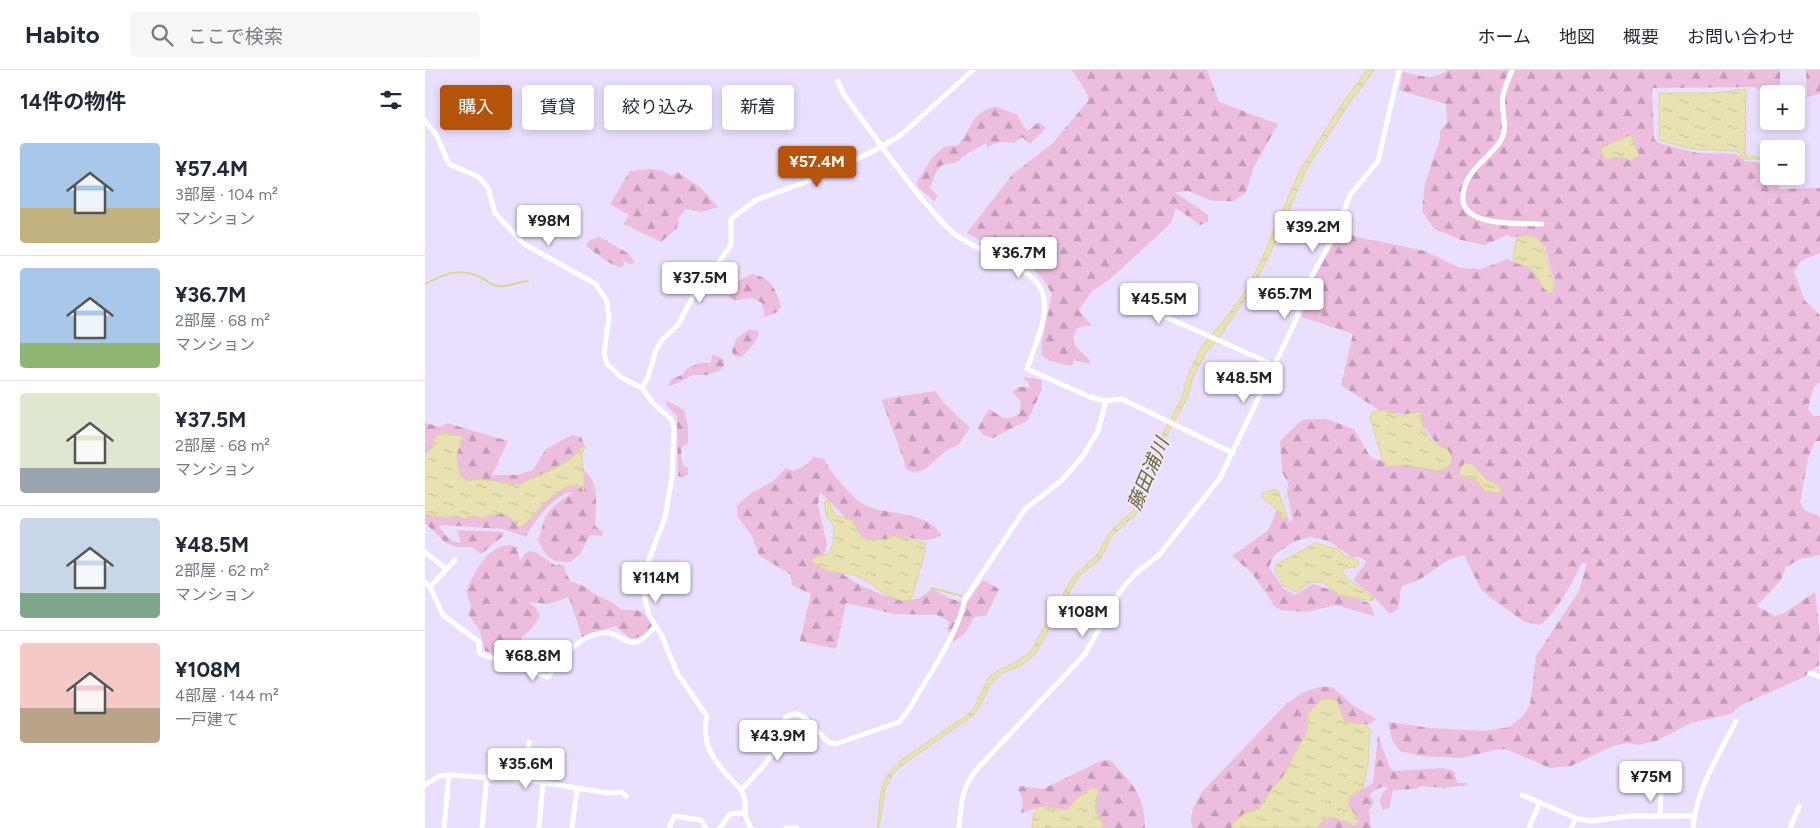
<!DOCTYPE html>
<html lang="ja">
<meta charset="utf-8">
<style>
:root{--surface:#fff;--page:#f6f6f7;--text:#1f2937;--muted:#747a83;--line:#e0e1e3;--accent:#b45309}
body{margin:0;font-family:Figtree,"Noto Sans JP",sans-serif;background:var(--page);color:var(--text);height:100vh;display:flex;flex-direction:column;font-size:19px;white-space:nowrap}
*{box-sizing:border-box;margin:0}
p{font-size:16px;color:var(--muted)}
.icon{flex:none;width:28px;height:28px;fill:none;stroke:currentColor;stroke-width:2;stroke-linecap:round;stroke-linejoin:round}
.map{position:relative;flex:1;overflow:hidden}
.drawer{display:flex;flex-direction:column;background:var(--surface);width:425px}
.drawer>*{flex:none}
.hud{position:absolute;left:15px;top:15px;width:475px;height:45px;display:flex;gap:10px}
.tools{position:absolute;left:1335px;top:15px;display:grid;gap:10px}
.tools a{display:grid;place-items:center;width:45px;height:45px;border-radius:5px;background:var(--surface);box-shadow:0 2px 8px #0003;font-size:25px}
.price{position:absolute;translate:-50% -42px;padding:0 11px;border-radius:5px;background:#fff;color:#222;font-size:16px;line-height:32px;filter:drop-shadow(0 1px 2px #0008)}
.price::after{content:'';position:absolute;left:50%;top:30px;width:15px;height:11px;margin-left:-8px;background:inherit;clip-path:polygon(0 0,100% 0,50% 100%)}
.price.active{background:var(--accent);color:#fff}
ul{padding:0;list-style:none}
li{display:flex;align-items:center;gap:15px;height:125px;padding:0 20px}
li+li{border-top:1px solid var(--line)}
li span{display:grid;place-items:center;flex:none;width:140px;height:100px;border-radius:5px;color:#555}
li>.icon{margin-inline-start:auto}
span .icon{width:60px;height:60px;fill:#fffc;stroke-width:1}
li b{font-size:21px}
h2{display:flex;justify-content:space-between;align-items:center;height:60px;padding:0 20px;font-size:21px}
.chip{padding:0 18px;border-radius:5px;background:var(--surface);box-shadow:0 2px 8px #0003;font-size:18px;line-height:45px}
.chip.active{background:var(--accent);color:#fff}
header{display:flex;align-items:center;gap:30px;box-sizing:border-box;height:70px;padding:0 25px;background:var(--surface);border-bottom:1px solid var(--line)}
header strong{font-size:24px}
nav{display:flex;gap:28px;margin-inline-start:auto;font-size:18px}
.search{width:350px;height:45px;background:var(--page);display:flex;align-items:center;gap:12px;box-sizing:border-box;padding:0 18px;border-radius:5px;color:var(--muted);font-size:19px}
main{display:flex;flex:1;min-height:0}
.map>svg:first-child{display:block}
.forest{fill:url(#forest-firs)}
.water{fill:url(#water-ripples);stroke:#dbd498}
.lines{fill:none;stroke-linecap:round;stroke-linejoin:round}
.stream{stroke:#dbd498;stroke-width:2}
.minor{stroke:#fff;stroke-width:5}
.labels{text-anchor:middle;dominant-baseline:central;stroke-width:4;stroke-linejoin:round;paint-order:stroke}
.water-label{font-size:19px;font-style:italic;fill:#6f6933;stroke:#efe7ff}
</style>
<header>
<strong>Habito</strong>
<div class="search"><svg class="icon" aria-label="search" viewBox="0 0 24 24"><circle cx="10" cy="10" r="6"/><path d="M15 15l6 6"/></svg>ここで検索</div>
<nav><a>ホーム</a><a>地図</a><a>概要</a><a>お問い合わせ</a></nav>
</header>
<main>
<section class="drawer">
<h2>14件の物件<svg class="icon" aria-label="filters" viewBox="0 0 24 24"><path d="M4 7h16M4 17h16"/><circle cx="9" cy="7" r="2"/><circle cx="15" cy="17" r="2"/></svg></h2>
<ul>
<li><span style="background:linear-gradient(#a9c7e8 65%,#c2b280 0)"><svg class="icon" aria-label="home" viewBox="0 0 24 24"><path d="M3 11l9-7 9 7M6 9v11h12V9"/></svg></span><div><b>¥57.4M</b><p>3部屋 · 104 m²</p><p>マンション</p></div></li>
<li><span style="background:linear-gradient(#a9c7e8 75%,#8fb573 0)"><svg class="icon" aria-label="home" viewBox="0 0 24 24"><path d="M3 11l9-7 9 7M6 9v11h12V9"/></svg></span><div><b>¥36.7M</b><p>2部屋 · 68 m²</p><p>マンション</p></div></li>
<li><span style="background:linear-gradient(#dfe7d0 75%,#9aa5b1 0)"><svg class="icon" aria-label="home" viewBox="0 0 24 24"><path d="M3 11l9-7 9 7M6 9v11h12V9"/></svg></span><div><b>¥37.5M</b><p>2部屋 · 68 m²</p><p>マンション</p></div></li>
<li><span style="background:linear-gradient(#c9d6e8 75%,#7fa58c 0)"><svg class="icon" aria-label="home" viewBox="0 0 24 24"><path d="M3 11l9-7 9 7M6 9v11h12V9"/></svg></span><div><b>¥48.5M</b><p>2部屋 · 62 m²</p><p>マンション</p></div></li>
<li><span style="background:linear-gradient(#f6c9c9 65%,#b9a48a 0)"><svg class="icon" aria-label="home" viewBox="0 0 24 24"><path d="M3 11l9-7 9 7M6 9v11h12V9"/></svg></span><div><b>¥108M</b><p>4部屋 · 144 m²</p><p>一戸建て</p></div></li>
</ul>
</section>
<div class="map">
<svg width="1395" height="758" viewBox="0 0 1395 758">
<defs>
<pattern id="forest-firs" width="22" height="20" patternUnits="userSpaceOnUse" patternTransform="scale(1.25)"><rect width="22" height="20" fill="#ecbddc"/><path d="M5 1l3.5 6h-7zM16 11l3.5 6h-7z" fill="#c19bb7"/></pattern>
<pattern id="water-ripples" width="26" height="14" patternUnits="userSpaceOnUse" patternTransform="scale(1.25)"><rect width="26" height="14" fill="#e8e2b2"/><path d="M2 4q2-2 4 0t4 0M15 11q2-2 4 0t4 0" fill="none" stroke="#c8c39d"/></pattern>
</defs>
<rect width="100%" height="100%" fill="#eadffe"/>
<path class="forest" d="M647,0H782L794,32L853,54L829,97L821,122L809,131H788L763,121L750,122L783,145V152L775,155L751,138L746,153L685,209L667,221L654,240L666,255L652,258L648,268L651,277L665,290L664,294L650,290L646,296L628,292L617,286L616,276L627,224L617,207L592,186L560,173L542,163L587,105L628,73L663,31V25Z
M1022,0H1355V24H1344V27L1330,17L1227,18L1229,69L1236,74L1272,83L1310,84L1320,91L1339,93L1344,89V106H1347L1355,119L1395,118V183L1376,191L1369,202L1380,231L1395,245V312C1386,317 1385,330 1383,340L1389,346H1395V371H1390L1383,389L1375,432L1379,440L1395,447V485L1375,489L1361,497L1356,510L1332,536L1350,546L1361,542L1390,522L1395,566L1394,595L1377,608L1316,635L1306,644L1266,653L1231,671L1213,675L1202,673L1188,676L1146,696L1125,698L1081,679L1070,680L1036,688L995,686L975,681L967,670L963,652L1005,658L1061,661L1084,657L1098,646L1105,635L1111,586L1154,521L1162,493H1157C1147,513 1132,542 1115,555L1100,552L1067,529L1055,518L1039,485L1023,490L994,510L977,516C974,523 976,531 973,539L965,544L947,525L929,511C932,501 938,500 941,491L935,487L928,488L904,471L886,467L870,471L849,485L844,497L859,519L870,525L888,514L944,533L949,543V546L911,535L882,542L856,540L849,536L842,524L825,501L807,486L842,461L848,451L852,437L859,441L865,452L868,450L862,422L863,413L857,402L855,371L877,350L901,349L929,359L946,388L965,393L1024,383L1010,372L992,346L955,341L916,315L928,264L877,247C881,213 899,193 914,163L1000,181L1035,198L1056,199L1083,189C1090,194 1100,194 1106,200C1114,206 1115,217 1124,223H1128L1130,213L1120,177C1114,166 1099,162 1089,168L1082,165L1060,175L1036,170L1009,159L997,141L1000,113L1015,69V61L1022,52L1021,34L974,20L978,2C993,5 1009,12 1022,0Z
M1381,0H1395V24L1382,27Z
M572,37L592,45L602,61L614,52L621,58L605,74L597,67L589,73C579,71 571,72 562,77L561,73L540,85L532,92L517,95L510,104L505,118L513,126L509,131L494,118L492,112L507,88L519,77L533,75C548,59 546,39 572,37Z
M225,99L238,101L246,106L252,102L275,117L293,137L277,142L261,139L254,147L252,158L236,172L199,154L204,145L185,134L205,101Z
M175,167L204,184L210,193L204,194L198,190L199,195L195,198L183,192L161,176L164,170Z
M327,204C345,207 352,220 356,237L352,242L340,247L337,233L327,228L310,230L304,227L312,212Z
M324,259L334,261C332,273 325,279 316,287L309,286L307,282L311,269Z
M287,285L292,286L299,290V296L293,301L282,305H268L246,316L243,315L247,309L257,305L263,298L275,293H286Z
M599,307L617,310V319L603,350L568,368L558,365L553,358L564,339C577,347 581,353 595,343L596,331L587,322L593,317H604V312L599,310Z
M510,321L520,334L545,358L533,375L522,380L500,399L489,403L481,399L478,388L457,331L458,329Z
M241,330L259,340L263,356V373L257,376L256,385L258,395L263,398V404L259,407L253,406L252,346L242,336Z
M0,353L15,357L22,353L83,371L67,405H92L108,400L121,379L147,365L156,367L160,376L155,378C154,382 152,385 148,387C141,393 99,415 92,415C75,414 59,409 41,411L35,404C34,400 31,386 32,383C35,376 37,374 37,367L25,365L20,361L8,369V376L0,384Z
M389,387L399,389C405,402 425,425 436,433C458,447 503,439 516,465L508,469L497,470L480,467L447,471L433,465L427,454L395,422L393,434L402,475L397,490L429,512L457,525L482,531L495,528L507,519L526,529L542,533L558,510L574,519L561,546L549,547L541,562L529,572L522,559L525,552L512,545L470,544L421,533L411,579L375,571L386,524L367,515L366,505L334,485L327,466L312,446V436L326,423L347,412L361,398L368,401L381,395Z
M160,401C176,415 170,437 170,456L178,462L177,466L165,465L155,484L145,492C125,492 121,487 113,469C117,462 117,456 119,450C125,436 138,430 148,422C130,423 108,452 101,467L78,459L17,455L14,457C20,464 26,474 36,472L32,460L78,462L79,465L56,484L46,477H32L21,473L0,453V444L20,448L33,446L39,449L48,446L58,449L67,444L73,445L77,443L88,450L94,457H97C102,454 103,449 107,445C118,434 143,406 159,420L158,409Z
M84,475L92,477L95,491L99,485L104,481L110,482L131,496L135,494L139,496L142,505L146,512C158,513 162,520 172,525C182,530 189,533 197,540C215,539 219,540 227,556L219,566L206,569L190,556L157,567L144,527L124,534L103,532L111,538L115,546L106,559L97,567L94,579L87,590L60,581L54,559L43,544L46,536L41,521C50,502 61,477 84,475Z
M894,617H907L929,636L951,649C945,658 925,655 917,649V642L911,629H897L883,643L882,661L858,706L850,715L834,739L824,742L807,755V758H768C763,745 770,733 777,722L861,634L879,622Z
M953,666L965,698L969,701L1018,698L1029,701L1032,713H1042V715L1019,718L997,716L989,719L968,720L964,738L958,740C953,732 955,724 962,719V717H956L946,723L945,726L949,731L944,741L946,758H891C908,740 909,749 929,755L933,754C934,745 924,741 924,733C924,722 942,719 948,713Z
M685,690C708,715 719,722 720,758H678L669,737L673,721L668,717L654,726L645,737L640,740L619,736L596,743L598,731L593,719L595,716L618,719L676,691Z"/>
<path class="water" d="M942,0H949L925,32L882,98L865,137L857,161H855C839,199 824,225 800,258V260L785,279H783L768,307L762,328L722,402L720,426L715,440L686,467L676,488L653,507L610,584L595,596L575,604L564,617L556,634L547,646L477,695L467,705L460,719L454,758H452C457,728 450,714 475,691L541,646L549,638L564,607L572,601L593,591L606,581L647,508L673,484L683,465L688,459L708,441L715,426L718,401L757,328L762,308L771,288L777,276L804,244L824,216L835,193L874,102L917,34Z
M1321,19L1320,86L1335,87L1344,78V82L1336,89H1317L1315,83L1311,81L1267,79L1234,70V24L1236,23H1289Z
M1206,65L1214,85L1212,87L1204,90C1195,85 1189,87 1180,90L1175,78Z
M1099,165L1112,169L1117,173L1129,214L1128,221L1125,223L1120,219L1106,198L1089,192L1088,185L1092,168Z
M957,340L975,346L991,342H995C997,353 999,364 1008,372C1017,380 1024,374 1027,390L1024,397L1013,401L981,395L963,397L957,388L945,347L947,342Z
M20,361L27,365L36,366L37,367C37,376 34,376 32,383C31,386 34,400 35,404L42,411C58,407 76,414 92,414C98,415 95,414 99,412C114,405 149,393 155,378L161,376L156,383L159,404V421C143,399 108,448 97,457H94L89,450L77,443L71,445L66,444L59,449L47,446L39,449L34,446L16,447L0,444V384L8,377L9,369Z
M1040,393L1047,394L1061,409L1073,415L1076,420L1075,423L1060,421L1052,411L1035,405V399Z
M849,420L853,421L862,445L859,448L855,449L856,444L855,442L837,427V423Z
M403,430L410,445L427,450L438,469L460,470L469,466L476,467L500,473V482L486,530C465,534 452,515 435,507C424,502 411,504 401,500C396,498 391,494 387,492L390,487L404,484L408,474L409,456L402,447L399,432Z
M890,473L913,479L920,486L933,491L934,493L931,497L921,498L917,501C925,515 938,517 949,528L947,531L914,525L897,512H886L871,522L858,515L850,501L851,495Z
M897,629H909L912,631L920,652L939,654L945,659L943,693L938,718L928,724L923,731C923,740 934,745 933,754C922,755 913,747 902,747L891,758H807V754L819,744L834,739L848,717L858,707L883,660L884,642Z
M668,717L673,720L670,741L676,750L678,758H607C610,724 619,740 641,740L659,722Z"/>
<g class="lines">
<path class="stream" d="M0,214C20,204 33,197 55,207C60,209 64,213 68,215C80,219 91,212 103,211
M506,518L537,526"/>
<path class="minor" d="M1087,0C1084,8 1080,16 1078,25C1075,39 1084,57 1076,70C1068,84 1052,93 1044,107C1040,113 1039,118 1038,125C1034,158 1095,153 1117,154
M413,11L418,23C445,61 472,99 502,135C511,145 520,157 531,165C554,183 604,194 616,219C627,243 609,276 602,299L665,327L681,331L697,329L808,383
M0,51L11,64L24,94L54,107L63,118L70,143L99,174L171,214L182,232L184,248L179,283L182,294L197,308L217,318L228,333L246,349L249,359L247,407L240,448L221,497L219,507L220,530L224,545L236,564L252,603L282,646C276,671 287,689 303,706C308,712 315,717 318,724C323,735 316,743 326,758
M709,218L711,225L732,243L849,295
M217,318L223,307L231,280L237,270L253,255L275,213L288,200L306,175V149L331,130L400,105L456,77L476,65L548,0
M0,482L21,499
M0,512L5,517L18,545L54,572V582L56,584L123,607C138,588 151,567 176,563C200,560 204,590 230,556
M5,517L30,490
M1385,603L1395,607
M102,710L104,672
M0,715L14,706L27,705L109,711L182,723L197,722L201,726
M316,720L341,693L359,664L360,648C364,646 368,643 372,644C382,646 396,665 403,672L411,674L474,652L483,641C501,609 533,565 540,529L600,439L637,410L658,386L673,361L681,331
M1097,725L1153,749L1167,751L1204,746H1269
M1235,746L1236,721
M19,758L24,705
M57,758L62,707
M114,758L118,713
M147,758L152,719
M244,758L249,746L276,750L281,758
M295,758L305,744L319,743
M361,758H372
M534,758C537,732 535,722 551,700L660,584L694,523L710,504L734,485L795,408L872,248L876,228L883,213L911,162L925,125L953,91L974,0
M1104,758L1115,732
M1146,758L1151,748
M1268,758C1271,719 1294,685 1311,651
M1365,758L1374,737"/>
</g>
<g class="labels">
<g class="water-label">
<text transform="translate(723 404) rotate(-67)">藤田浦川</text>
</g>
</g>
</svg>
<div class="tools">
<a>+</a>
<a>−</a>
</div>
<b class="price active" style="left:392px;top:118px">¥57.4M</b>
<b class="price" style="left:124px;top:177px">¥98M</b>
<b class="price" style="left:888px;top:183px">¥39.2M</b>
<b class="price" style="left:594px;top:209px">¥36.7M</b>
<b class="price" style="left:275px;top:234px">¥37.5M</b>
<b class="price" style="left:860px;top:250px">¥65.7M</b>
<b class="price" style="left:734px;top:255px">¥45.5M</b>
<b class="price" style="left:819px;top:334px">¥48.5M</b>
<b class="price" style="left:231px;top:534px">¥114M</b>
<b class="price" style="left:658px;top:568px">¥108M</b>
<b class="price" style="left:108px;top:612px">¥68.8M</b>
<b class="price" style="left:353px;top:692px">¥43.9M</b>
<b class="price" style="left:101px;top:720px">¥35.6M</b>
<b class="price" style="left:1226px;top:733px">¥75M</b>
<div class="hud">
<a class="chip active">購入</a>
<a class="chip">賃貸</a>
<a class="chip">絞り込み</a>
<a class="chip">新着</a>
</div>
</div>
</main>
